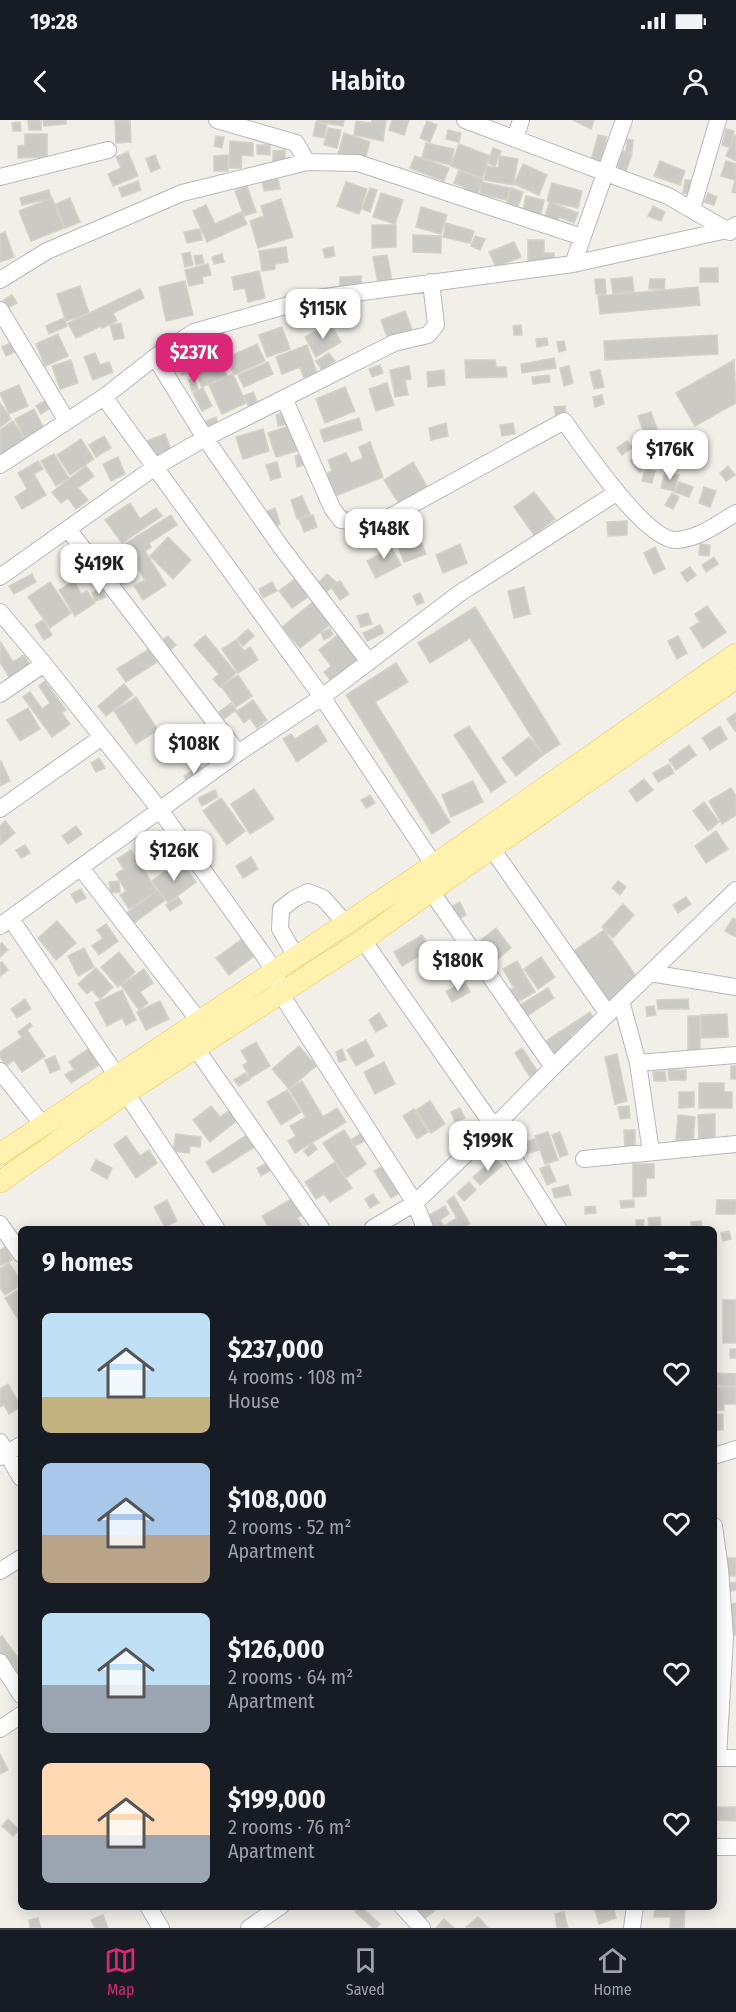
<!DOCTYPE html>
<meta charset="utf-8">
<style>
:root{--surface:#171b24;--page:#20242c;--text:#f1f3f6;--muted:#9ea1a6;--line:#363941;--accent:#db2777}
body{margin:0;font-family:"Fira Sans Condensed",sans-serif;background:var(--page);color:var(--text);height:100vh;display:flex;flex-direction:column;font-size:22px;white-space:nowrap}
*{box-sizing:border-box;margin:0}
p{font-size:20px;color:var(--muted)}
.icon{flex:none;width:33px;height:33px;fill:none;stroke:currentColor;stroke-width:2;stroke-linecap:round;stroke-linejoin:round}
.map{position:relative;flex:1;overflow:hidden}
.drawer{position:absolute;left:18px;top:1106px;width:699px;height:684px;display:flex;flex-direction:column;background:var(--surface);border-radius:9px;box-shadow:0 3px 15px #0003}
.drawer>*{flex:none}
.price{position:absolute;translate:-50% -51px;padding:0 14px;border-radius:12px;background:#fff;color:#222;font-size:20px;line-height:39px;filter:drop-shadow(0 2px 3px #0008)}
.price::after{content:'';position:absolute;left:50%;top:36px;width:18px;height:14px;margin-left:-9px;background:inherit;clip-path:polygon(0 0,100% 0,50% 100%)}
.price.current{background:var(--accent);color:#fff}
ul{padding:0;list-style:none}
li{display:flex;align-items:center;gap:18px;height:150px;padding:0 24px}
li span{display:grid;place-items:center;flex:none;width:168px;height:120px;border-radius:9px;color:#555}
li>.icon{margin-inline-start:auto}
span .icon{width:72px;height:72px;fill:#fffc;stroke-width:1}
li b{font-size:26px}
h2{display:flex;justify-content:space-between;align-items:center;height:72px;padding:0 24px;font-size:26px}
.status{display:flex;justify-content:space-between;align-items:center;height:42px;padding:0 30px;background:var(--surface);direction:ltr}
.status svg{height:16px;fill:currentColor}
header{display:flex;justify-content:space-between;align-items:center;height:78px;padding:0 24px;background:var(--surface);font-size:27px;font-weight:600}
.dock{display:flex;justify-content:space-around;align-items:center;height:84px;border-top:2px solid var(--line);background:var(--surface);font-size:16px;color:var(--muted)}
.dock a{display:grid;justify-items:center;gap:3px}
.dock .current{color:var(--accent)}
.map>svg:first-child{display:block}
.building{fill:#cccac5;stroke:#d6d1c6;stroke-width:1.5}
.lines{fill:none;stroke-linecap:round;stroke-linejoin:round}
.minor-casing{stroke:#b5b8bc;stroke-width:18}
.major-casing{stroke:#f2c960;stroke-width:22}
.minor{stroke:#fff;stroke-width:16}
.major{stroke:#fff2af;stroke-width:21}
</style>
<div class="status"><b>19:28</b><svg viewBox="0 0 49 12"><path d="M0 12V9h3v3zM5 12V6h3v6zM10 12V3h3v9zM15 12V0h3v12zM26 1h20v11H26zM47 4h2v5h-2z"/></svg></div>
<header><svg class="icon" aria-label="back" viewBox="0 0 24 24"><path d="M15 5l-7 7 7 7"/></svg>Habito<svg class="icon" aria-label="person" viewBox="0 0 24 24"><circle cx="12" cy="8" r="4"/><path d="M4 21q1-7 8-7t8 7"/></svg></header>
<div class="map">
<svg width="736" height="1808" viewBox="0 0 736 1808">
<rect width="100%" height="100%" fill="#f1efe8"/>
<path class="building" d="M28,0H41V10H29Z
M43,0H66V4L44,6Z
M115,0H130L131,22L116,23Z
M317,0H344L343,6L317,2Z
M372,0H386L383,21L354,15L356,1L371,3Z
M392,0H409L404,15L389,10Z
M573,0H594L591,9Z
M427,1L437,5L430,22L420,18Z
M20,2L21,11H13L12,3Z
M316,2L327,4L324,18L313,16Z
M328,8L341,10L337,28L324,25Z
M726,9L734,11L730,28L722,25Z
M448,10L461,13L459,22L446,19Z
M344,13L370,22L364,43L338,34Z
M25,14H47V37L18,38V26L25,25Z
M598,15L607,17L598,51L589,48Z
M735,15H736V41L726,36Z
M216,16L224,17L222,28L214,26Z
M627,19L633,20L632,32L626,31Z
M230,21L253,23V36L242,35L241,48H229Z
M426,23L454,29L451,45L422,38Z
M459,24L490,36L482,58L451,46Z
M257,25H270V35L257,34Z
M493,28L501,31L495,46L488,43Z
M285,30V43H273V31Z
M623,31L632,34L624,57L615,53Z
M128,32L138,56L113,66L108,54L121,48L116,37Z
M155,35L160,48L151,52L146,39Z
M228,35V51H214V36Z
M415,36L449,48L444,61L410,48Z
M500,36L518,39L513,65L484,60L487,46L498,48Z
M660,41L685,51L680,65L654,56Z
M726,41L736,44V73L732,72L735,60L721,56Z
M523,44L547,55L539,75L514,64Z
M459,50L483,60L475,80L461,74L464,67L454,63Z
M278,59L280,69L264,71L262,61Z
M685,60H692L691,74L683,73Z
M138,61L141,70L122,77L119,68Z
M346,62L367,69L359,94L337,86Z
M482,62L510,68L507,80L480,74Z
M552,63L582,71L578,88L547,81Z
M247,66L256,92L244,96L235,71Z
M370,68L377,70L370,92L362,89Z
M511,68L523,72L518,86L507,83Z
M49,70L51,78L22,85L20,78Z
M381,73L403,80L395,104L373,97Z
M708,73L717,77L714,85L704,82Z
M526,76L544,80L540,99L522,96Z
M52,78L64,108L31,121L19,91Z
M70,78L80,102L65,108L56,84Z
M281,79L293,117L258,128L250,101L264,96L261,86Z
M550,82L578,93L574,103L559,97L556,105L543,100Z
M206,85L215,104L241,92L247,104L207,122L193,91Z
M653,86L665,92L661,101L648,96Z
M421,87L447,95L441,114L416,107Z
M446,103L474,111L470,123L443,117Z
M372,105H396V127L372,128Z
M200,109L202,120L187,123L184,112Z
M5,112L14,137L0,142V114Z
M413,115L441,116V133L413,132Z
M475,116L485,119L480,130L471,126Z
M528,120H544V133H554L555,145L528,146Z
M514,122L521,137L496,147L489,132Z
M286,127L288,142L275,144V149L262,151L259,131Z
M333,127L335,136L325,138L323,129Z
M190,132L193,145L185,147L182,134Z
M222,134L224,142L214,144L212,137Z
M202,135L204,143L196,145L194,136Z
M387,135L392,161L378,164L373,137Z
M208,144L211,155L202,157L203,163L189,166L185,150Z
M700,148H718V162H700Z
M259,151L265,178L248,182L245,168L234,170L232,157Z
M361,156L362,170L340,171V157Z
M632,157L634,171L613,174L611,159Z
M595,159H605L606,174H596Z
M650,159H665L664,169H649Z
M185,161L193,195L166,201L159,167Z
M80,166L89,193L66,201L57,174Z
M698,167L700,185L600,194L598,176Z
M140,169L144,178L113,193L117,201L102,208L101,206L76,218L68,203Z
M12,175L17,183L8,188L3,180Z
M405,191L413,212L389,222L381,200Z
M64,198L67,206L49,214L46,206Z
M121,203L124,218L114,220L110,205Z
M330,203L341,222L316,237L305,217Z
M521,205L522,215H514L513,206Z
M282,207L290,229L267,237L259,215Z
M58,214L68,236L45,246L36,224Z
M717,215L718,234L605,240L604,221Z
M547,218L548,225L537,227L536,219Z
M564,221L566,230L559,232L557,222Z
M11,223L15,232L6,236L2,227Z
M257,224L265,241L234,255L226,238Z
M307,225L317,253L304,258L300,247L282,254L276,237Z
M95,233L100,245L109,242L113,252L93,260L84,237Z
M217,233L227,256L202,267L192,245Z
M329,233L335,241L322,250L316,241Z
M554,238L556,248L522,253L521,244Z
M71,240L78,263L60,269L52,246Z
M465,240H495L496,247H506L507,257L466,258Z
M734,240L736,283L695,306L676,273Z
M268,242L273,254L244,267L238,255Z
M189,244L192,251L182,255L179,248Z
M380,245L383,253L372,257L369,249Z
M409,246L411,259L405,260L408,275L395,277L390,250Z
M569,246L573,263L564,266L560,248Z
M444,250L445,265L428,267L427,252Z
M600,250L604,267L594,269L590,252Z
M233,254L246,283L222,294L209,265Z
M549,255L550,262L533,264L532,257Z
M195,258L198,269L192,271L189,260Z
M387,263L394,285L376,291L369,269Z
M19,265L28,286L9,294L0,273Z
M345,267L355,291L325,303L316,279Z
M203,268L212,286L202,291L193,273Z
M253,272L258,283L249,287L244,276Z
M602,275L604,284L595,287L593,277Z
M46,280L50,288L41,294L36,286Z
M0,283L11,299L0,307Z
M565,286L567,300L557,302L554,287Z
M34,289L45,311L26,321L15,299Z
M288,292L290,304L278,306L276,295Z
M651,292L657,309L644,313L638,296Z
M216,297L219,307L207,312L204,302Z
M359,298L362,310L324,322L320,310Z
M13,301L26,321L2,337L0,334V310Z
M446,303L448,316L431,320L429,308Z
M513,303L515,314L502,316L500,305Z
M292,305L300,330L276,337L268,313Z
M263,309L269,331L243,339L236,317Z
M658,310L667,322L660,327L651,315Z
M165,314L173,335L155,342L147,321Z
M104,316L111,328L96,337L89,325Z
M81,319L94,339L70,355L57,335Z
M627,321L632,328L622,335L617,328Z
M370,322L383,357L333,377L324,355L332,351L328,340L346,333L351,343L363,338L359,327Z
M305,333L308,344L297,347L295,336Z
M54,334L69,358L56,366L41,341Z
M636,335L646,347L640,352L630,341Z
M118,337L125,354L111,361L103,344Z
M38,341L43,349L34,354L46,375L22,389L15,377L27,369L18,353Z
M277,342L281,357L271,360L266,345Z
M413,342L429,370L401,387L384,360Z
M86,346L94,356L78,368L88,380L76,389L68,378L61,383L52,372Z
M728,346L735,355L726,361L720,353Z
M645,349L655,351L652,363L642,361Z
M665,352L679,355L674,371L661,368Z
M679,362L693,367L689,377L675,372Z
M704,367L716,371L710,387L699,383Z
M534,372L555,399L534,415L514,387Z
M672,373L679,377L673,389L665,385Z
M302,376L310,394L297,399L291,380Z
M130,383L140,399L156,388L162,396L122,423L105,400Z
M275,388L280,404L270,408L265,392Z
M171,395L177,405L149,423L151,427L145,431L166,465L143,480L134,466L145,460L132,439L119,447L110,433Z
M313,395L317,407L304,412L299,399Z
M627,401V415L608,416L607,402Z
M416,409L426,434L404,442L394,417Z
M168,417L191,440L173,459L150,436Z
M386,417L401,445L376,458L367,441L384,432L378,421Z
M460,424L467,443L443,453L436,435Z
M700,424L710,425L709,436L699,435Z
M655,427L665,449L654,454L644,433Z
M714,437L718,444L706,452L702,445Z
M690,447L696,455L687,462L681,453Z
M127,450L131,461L119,465L115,454Z
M32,454L36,462L14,474L9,466Z
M327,454L336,462L326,473L317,464Z
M296,458L309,476L292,488L279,471Z
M74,461L81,474L87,471L95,483L75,496L59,470Z
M340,461L349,474L340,480L331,467Z
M50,462L71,493L50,508L28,477Z
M272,462L277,471L263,478L259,469Z
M524,467L530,494L514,498L508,471Z
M102,469L106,477L95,481L92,473Z
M420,473L424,482L417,485L413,476Z
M313,482L331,504L300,528L282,507Z
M707,486L726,512L703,528L690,508L700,502L695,494Z
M475,487L560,624L543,635L470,518L430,543L418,523Z
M368,493L372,504L361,507L357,496Z
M43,500L52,515L44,520L35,505Z
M380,505L384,513L367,521L363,513Z
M330,508L333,515L324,520L321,513Z
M248,509L254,516L243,526L237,519Z
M339,514L363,545L336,567L324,552L331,546L319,530Z
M205,515L236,553L220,567L213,559L219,554L194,525Z
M168,516L176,525L168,532L160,522Z
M678,516L687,533L677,539L668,521Z
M236,520L244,531L250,527L258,540L238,553L222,529Z
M1,523L13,542L24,535L31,547L11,560L0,542Z
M149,529L157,542L126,562L117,549Z
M396,543L408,562L375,582L450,702L432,714L346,575Z
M238,555L252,576L236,587L221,566Z
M45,561L66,590L62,593L70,604L52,617L23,577L30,572L42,589L50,583L39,566Z
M124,564L133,575L106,596L98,586Z
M136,577L158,610L136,624L114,591Z
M253,580L267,600L257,608L250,598L244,603L236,592Z
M231,583L236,590L224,599L219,592Z
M28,588L40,609L20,621L7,600Z
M736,593V611H735L727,599Z
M317,605L327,621L297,642L283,619L291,614L295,619Z
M469,606L506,662L491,672L454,615Z
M720,606L727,619L710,630L702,618Z
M529,617L543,635L516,656L502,638Z
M689,625L696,635L676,650L669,640Z
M99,638L105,648L96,652L91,643Z
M1,641L10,661L0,666V642Z
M669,644L674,653L658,662L653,653Z
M200,646L205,654L188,664L184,656Z
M644,659L653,670L637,682L629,671Z
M473,661L483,682L451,697L442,675Z
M731,668L736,676V695L722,704L709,681Z
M254,669L274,699L250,714L231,684Z
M215,670L218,677L202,686L198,678Z
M370,675L375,683L366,688L361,680Z
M221,678L245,711L227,725L203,691Z
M704,682L719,702L708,711L693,691Z
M5,701L15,713L0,725V706Z
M76,706L82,714L68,724L62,716Z
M716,711L728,729L706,743L695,726Z
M25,725L30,733L21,738L16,730Z
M131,730L157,771L129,789L120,775L126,771L116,754L124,749L117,739Z
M251,737L258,749L243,758L236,746Z
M180,740L196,762L168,783L152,761Z
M119,761L120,772L111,773L109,762Z
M618,761L626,767L620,775L612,768Z
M81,769L86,778L76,783L71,774Z
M157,770L165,780L134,803L127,793Z
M178,777L182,783L170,791L166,785Z
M686,777L691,784L678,793L673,785Z
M460,782L466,795L458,799L452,786Z
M623,784L634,795L613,818L602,807Z
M733,798L736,800V817L725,811Z
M57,801L76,823L56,840L38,818Z
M106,804L118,821L99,835L92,826L103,818L97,810Z
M496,808L511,828L492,844L476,824Z
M604,810L638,859L606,882L571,833Z
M422,815L431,829L402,846L394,832Z
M246,816L258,833L229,855L216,838Z
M2,823L8,830L0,837V824Z
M84,828L94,847L78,856L68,836Z
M119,832L135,852L118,867L101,847Z
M541,837L555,857L538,869L524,849Z
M517,841L535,872L514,884L507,872L514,868L503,849Z
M2,842L8,850L0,856V843Z
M96,848L113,867L100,879L92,870L87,874L78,864Z
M144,849L153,863L140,872L148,883L139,890L121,865Z
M465,862L470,872L452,882L446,871Z
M548,868L554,878L527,896L520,885Z
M122,870L136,900L126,905L122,898L107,906L95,883Z
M25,879L31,889L17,898L11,889Z
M688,879L689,889H658L657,880Z
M160,881L169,899L146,910L137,892Z
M654,886L656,895L647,896L646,887Z
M590,892L594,899L571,915L575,921L552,936L543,923Z
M379,893L387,906L376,912L369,900Z
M727,894L728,917L701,918V895Z
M688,896H700V931H688Z
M30,903L32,906L27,910L45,936L22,952L14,940L6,946L0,937V932L22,917L18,912Z
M366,920L374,936L356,946L347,930Z
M256,922L270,946L250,958L243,945L248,942L241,931Z
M299,926L316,946L289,969L272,949Z
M91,927L102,943L71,963L65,955L74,949L69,942Z
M522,928L538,952L530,957L515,933Z
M342,929L346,940L339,942L336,932Z
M617,934L627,981L615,984L605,937Z
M55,936L60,949L50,953L45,940Z
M384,942L395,964L375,974L364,952Z
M731,946H736V959H731Z
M668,950H686V960H669Z
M665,951L666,961H654L653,952Z
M245,953L250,959L239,966L234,960Z
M302,961L323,997L337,988L346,1002L295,1033L288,1021L296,1016L290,1006L306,997L289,969Z
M699,963H724V972H732V988H699Z
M287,970L301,992L281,1005L267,982Z
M679,972H694V987L679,988Z
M430,981L445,1004L431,1013L416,990Z
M211,986L220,997L231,989L239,999L210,1022L193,1000Z
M629,986L630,998L620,999L618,987Z
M460,988L465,998L455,1002L451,992Z
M414,989L428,1012L417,1019L403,996Z
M715,994V1023H699L698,995Z
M678,995L695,997L693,1021L676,1020Z
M344,1010L366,1044L346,1058L323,1023Z
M624,1010H635V1029L625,1030Z
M548,1012L558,1040L545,1044L535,1016Z
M560,1012L568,1034L560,1037L552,1015Z
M362,1013L366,1020L355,1026L351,1020Z
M176,1014L201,1017L200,1027L190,1026L189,1033L173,1031Z
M248,1014L256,1026L213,1053L206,1042Z
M126,1016L140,1036L149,1030L157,1043L136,1058L114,1025Z
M535,1019L539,1030L526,1034L523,1023Z
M313,1023L317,1029L308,1036L304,1031Z
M495,1038L502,1046L480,1065L473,1057Z
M96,1040L112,1048L107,1059L91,1050Z
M335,1042L352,1068L330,1082L324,1074L316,1079L305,1062Z
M267,1043L271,1050L261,1056L257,1048Z
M633,1044H654V1058H646V1076L633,1077Z
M385,1045L401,1072L391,1078L374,1051Z
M549,1045L556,1061L547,1065L540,1049Z
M469,1062L476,1070L464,1081L457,1073Z
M568,1065L571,1075L555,1078L552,1069Z
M373,1074L379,1083L370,1088L365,1079Z
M454,1076L470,1104L463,1108H430L424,1098L445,1086L449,1094L440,1100L444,1106L457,1098L447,1081Z
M293,1078L302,1095L297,1098L303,1108H269L262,1096Z
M167,1080L177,1101L165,1107L154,1087Z
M634,1080V1087L621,1088L620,1081Z
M717,1080H736V1094H716Z
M595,1086L596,1093L585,1094V1087Z
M660,1097L661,1108H649L648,1098Z
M636,1100H644L643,1108H636Z
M701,1101L702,1108H692L691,1102Z
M729,1111L731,1119L723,1121L721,1113Z
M5,1127L12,1140L0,1146V1130Z
M9,1143L21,1161V1165L5,1175L0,1168V1149Z
M21,1168V1204L5,1178Z
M723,1180H736V1223H723Z
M730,1229H736V1238H730Z
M714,1253L736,1254V1266L714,1265Z
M8,1264L21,1287L9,1294L4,1285L0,1287V1269Z
M714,1267H736V1284H724V1290L714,1291Z
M714,1294H723V1310H714Z
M725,1438H736V1456H725Z
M736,1462V1470L728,1472L726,1464Z
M736,1483V1515H733L728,1485Z
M2,1516L21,1542V1560L0,1534V1517Z
M0,1634L8,1650L0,1654Z
M714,1687H736V1701L714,1700Z
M8,1699L19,1710L13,1716L2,1706Z
M360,1786L380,1804L376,1808H373L355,1792Z
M409,1786H430L434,1791L421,1801Z
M605,1786H613L616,1798L599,1804L595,1790Z
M655,1786H670L669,1797H654Z
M671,1786L685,1787L684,1808H670Z
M564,1792L568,1808H557L555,1794Z
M103,1795L108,1808H95L91,1800Z
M478,1797L488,1808H467L466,1807Z
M38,1798L41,1808H30L29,1800Z
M444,1799L454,1808H436Z"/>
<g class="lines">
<defs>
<path id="minor" d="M217,0L296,23L307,42
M465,0L668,76L730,112
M515,19L521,0
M0,57L108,30
M692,89L718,0
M573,144L624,0
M0,160L47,131L182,73L307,42L358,43L582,117
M0,190L67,301
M155,237L205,318L281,427L369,542
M104,277L322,577L434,745
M284,278L332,388L341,400L377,404L564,301C582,326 646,422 677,420C700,418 717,404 736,393
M0,345L104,277L155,237L194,212L310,179L573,144L727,110L736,105
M68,409L238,633
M0,457L155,347L205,318L394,223L428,215L436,205L431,162
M0,492L44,544L160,690L275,851L281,874L415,1083L425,1108
M0,574L44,544
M0,689L102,617
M492,729L608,894
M81,748L200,902
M431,771L553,947
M11,799L117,956
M0,806L238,633L322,577L460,473L616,373
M363,820L494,1007L558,1108
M297,838L280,809L281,789L294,779L308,772L323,778L347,805
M650,853L736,867
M621,881L638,943L651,1032
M195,927L321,1108
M638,943L736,935
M0,951L43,1005
M126,973L216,1108
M584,1039L736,1024
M0,1104L21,1134
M373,1108L415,1083L494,1007L553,947L736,770
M0,1322L21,1358
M714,1336L736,1329
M0,1337L21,1325
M714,1406L720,1449L725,1517L718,1637
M0,1451L21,1438
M0,1542L21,1575
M0,1609L21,1595
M714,1638H736
M714,1727H736
M148,1786L161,1808
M402,1786L422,1808
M249,1808L281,1786
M632,1808L635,1786"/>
<path id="major" d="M0,1034L434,745L736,534
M0,1062L126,973L363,820L446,760L736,558"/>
</defs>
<use href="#minor" class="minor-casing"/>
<use href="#major" class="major-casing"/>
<use href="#minor" class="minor"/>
<use href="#major" class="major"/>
</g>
</svg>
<b class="price" style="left:323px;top:220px">$115K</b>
<b class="price current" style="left:194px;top:264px">$237K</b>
<b class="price" style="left:670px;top:361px">$176K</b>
<b class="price" style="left:384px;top:440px">$148K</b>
<b class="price" style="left:99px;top:475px">$419K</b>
<b class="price" style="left:194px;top:655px">$108K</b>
<b class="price" style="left:174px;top:762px">$126K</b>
<b class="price" style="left:458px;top:872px">$180K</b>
<b class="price" style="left:488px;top:1052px">$199K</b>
<section class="drawer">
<h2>9 homes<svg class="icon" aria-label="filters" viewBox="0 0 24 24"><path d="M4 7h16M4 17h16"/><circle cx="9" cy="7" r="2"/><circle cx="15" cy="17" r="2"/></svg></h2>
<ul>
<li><span style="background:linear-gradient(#bfe0f5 70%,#c2b280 0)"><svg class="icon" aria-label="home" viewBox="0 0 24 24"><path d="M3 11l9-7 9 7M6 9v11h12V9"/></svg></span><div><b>$237,000</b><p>4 rooms · 108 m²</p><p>House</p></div><svg class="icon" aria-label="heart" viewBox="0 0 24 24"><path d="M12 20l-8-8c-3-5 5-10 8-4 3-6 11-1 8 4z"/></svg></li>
<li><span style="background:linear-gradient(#a9c7e8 60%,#b9a48a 0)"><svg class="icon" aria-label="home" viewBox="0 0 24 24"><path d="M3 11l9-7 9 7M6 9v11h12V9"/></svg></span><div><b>$108,000</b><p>2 rooms · 52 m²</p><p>Apartment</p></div><svg class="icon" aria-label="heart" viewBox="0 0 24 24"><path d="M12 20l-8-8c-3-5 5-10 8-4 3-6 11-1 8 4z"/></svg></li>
<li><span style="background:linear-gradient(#bfe0f5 60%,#9aa5b1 0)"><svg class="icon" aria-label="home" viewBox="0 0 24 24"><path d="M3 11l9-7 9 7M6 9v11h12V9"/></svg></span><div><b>$126,000</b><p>2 rooms · 64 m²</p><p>Apartment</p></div><svg class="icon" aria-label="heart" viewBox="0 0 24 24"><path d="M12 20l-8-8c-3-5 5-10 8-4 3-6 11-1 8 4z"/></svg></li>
<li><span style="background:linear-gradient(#ffd9b3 60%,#9aa5b1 0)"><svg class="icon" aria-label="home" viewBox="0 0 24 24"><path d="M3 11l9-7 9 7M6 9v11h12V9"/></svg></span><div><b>$199,000</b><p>2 rooms · 76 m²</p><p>Apartment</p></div><svg class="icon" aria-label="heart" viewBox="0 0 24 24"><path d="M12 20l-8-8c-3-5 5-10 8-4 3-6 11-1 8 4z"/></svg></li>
</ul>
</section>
</div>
<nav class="dock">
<a class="current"><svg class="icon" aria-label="map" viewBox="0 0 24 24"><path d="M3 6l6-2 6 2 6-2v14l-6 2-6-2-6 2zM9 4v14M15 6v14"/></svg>Map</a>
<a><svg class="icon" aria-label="saved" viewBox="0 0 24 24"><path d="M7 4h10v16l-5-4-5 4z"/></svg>Saved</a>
<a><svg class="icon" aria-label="home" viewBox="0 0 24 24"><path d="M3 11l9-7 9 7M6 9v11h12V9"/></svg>Home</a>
</nav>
